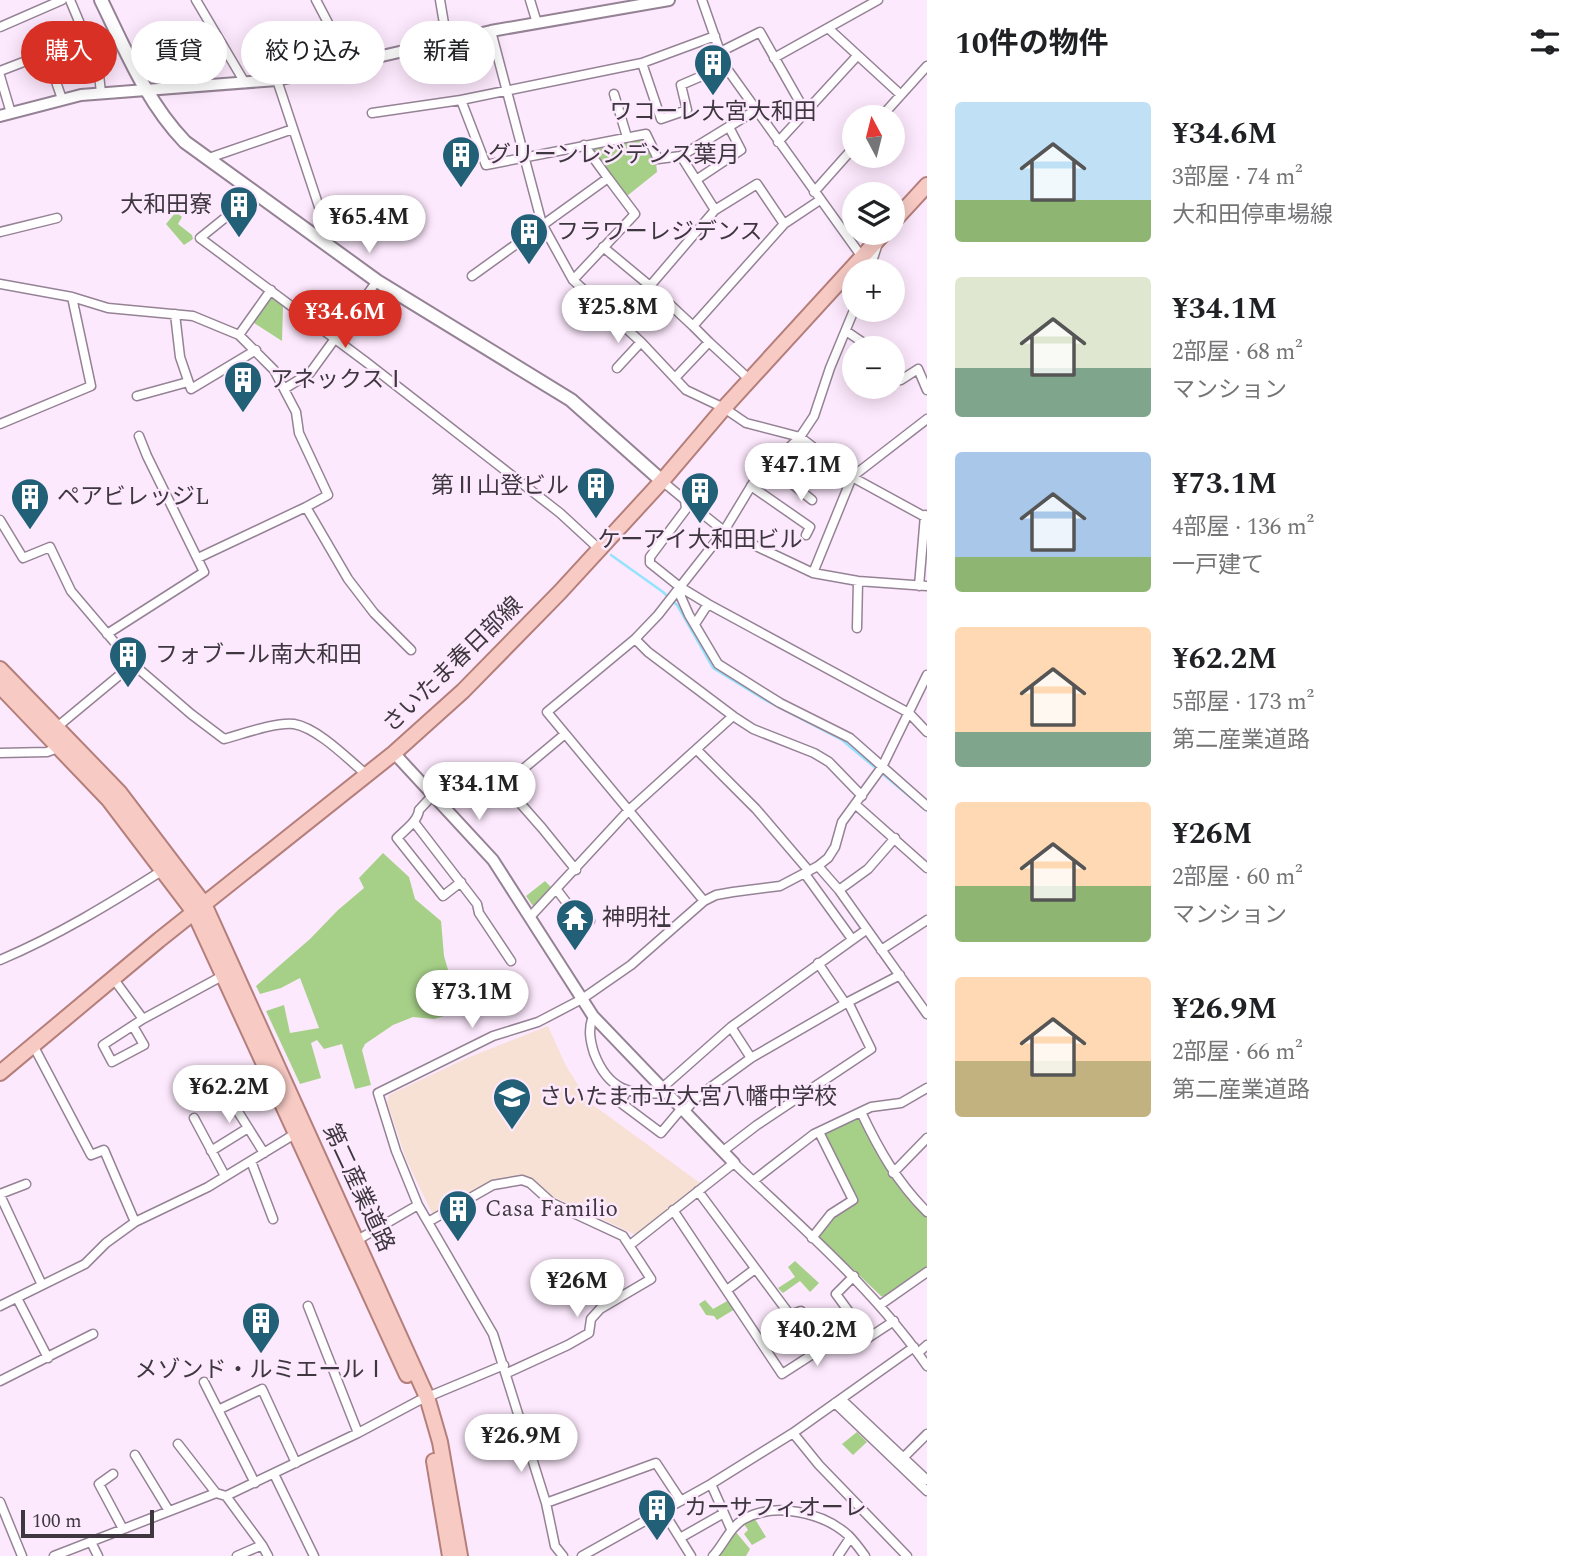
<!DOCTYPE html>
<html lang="ja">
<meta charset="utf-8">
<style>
:root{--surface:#fff;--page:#f2f2f2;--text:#202124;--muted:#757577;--accent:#d93025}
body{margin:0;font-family:Spectral,"Noto Sans JP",serif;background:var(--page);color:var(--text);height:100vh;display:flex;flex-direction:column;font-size:26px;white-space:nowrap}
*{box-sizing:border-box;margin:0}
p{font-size:23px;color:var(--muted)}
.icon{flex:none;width:38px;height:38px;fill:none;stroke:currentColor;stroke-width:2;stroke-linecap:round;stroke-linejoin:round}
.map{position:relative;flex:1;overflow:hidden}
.side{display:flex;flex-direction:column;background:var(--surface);width:665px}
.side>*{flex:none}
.guide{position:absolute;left:21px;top:21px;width:665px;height:63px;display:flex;gap:14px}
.needle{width:46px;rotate:353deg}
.fabs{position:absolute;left:842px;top:105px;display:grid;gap:14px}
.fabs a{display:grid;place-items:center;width:63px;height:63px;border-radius:50%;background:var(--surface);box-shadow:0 4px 18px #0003;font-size:35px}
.scale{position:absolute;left:21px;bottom:18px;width:133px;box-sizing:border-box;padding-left:7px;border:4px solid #3e373f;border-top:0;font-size:19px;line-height:24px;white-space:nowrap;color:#3e373f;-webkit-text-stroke:5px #fde9fd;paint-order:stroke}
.price{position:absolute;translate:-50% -60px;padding:0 16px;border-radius:24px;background:#fff;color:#222;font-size:23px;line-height:46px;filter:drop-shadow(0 2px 4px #0008)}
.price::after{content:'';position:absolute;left:50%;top:42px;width:21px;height:16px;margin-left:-10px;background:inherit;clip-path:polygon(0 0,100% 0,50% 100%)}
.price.selected{background:var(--accent);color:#fff}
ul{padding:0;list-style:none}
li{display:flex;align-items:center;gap:21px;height:175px;padding:0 28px}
li span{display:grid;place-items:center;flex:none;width:196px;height:140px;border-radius:7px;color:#555}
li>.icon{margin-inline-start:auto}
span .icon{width:84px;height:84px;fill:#fffc;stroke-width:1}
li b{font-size:30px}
h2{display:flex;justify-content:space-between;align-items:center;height:84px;padding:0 28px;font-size:30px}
.tag{padding:0 24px;border-radius:32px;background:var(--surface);box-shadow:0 4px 18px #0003;font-size:24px;line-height:63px}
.tag.selected{background:var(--accent);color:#fff}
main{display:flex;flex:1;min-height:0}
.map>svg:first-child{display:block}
.education{fill:#f7e1d4}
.green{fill:#a6d088}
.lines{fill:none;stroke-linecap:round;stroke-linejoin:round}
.stream{stroke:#94e3fe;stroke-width:2.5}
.minor-casing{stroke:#958395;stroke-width:11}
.tertiary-casing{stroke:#958395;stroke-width:14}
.secondary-casing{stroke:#958395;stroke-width:16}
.primary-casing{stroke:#b47f7b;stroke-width:18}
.minor{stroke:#fff;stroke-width:8}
.tertiary{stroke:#fff;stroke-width:10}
.secondary{stroke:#fff;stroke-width:12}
.primary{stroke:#f8cac4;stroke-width:14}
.labels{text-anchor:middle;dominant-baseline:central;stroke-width:5;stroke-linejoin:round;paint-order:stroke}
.poi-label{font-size:23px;fill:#3e373f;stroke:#fde9fd;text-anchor:start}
.street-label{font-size:23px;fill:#3e373f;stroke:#fde9fd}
</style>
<main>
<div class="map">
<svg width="927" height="1556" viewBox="0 0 927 1556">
<rect width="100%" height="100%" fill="#fde9fd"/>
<path class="education" d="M548,1026L566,1066L589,1102L700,1183L636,1235L554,1197L535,1181L522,1176L487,1183L436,1213H432L406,1159L387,1102L389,1095L467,1058Z"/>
<path class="green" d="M645,138L656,161L657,172L627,196L592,149L594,146Z
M176,212L182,217L178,224L192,235L193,239L184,245L166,224Z
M270,296L283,306L282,341L251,321Z
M383,853L409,877L415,899L441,921L444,956L460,1011L434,1019L413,1017L393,1025L365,1044L362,1050L371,1085L355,1089L342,1044L324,1049L317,1040L311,1043L321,1078L300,1084L266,1011L284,1005L290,1033L319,1028L300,978L281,988L260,994L256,986L310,939L338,910L364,888L359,878Z
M545,881L552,888L535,906H533L526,896Z
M860,1118L888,1171L902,1192L927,1215V1268L885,1297L881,1296L818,1236L833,1217L856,1202L855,1195L822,1135Z
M795,1261L819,1283L810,1292L800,1281L783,1293L778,1288L795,1277L788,1267Z
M705,1300L713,1309L729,1300L735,1309L717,1320L714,1316L706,1315L699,1304Z
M857,1432L867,1442L853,1455L842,1444Z
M755,1519L766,1537L752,1545L744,1534L748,1530L744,1524Z
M735,1531L750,1549L746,1556H719Z"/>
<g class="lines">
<path class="stream" d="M611,555L663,592L677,605L713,668L765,700L842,740L927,811"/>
<defs>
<path id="minor" d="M196,0L245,83
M316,0L336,38L341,66
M440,0L447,41
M530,0L537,23
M702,0L725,66L862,257
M0,27L62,0
M828,28L901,95
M491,31L542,224L573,280L641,342L686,390L724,408L746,423L800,437L852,477L927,518
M715,36L642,63L661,119L687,110L681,85L725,66
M86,38L98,65L101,93
M722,51L760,32L806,113
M46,53L62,99
M774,58L878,0
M0,71L86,38L70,0
M0,76L11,113
M277,80L325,225L318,239
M614,94L627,137
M461,100L642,63
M372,113L461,100L486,165L646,134L658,159L681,156L756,110
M881,117L927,66
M778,142L857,56
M584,145L608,178
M681,156L715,210
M206,159L293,129
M696,180L741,150L729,127
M248,190L231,213L200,238L366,362L560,513L598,548
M814,192L854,147
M0,232L57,218
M603,247L650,286L715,210L757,184L784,224
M869,271L879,240
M472,276L608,178L635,214L573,280
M0,284L72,297L108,308L193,316L239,335L274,370L296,412L299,433L328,495L306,507L348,579L374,613L411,650
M650,286L693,326
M175,314L180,357L191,389L256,350
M846,331L871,348
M239,335L271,290
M709,342L750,380
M892,367L901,380L918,369L927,390
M617,368L641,342
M675,378L709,342L693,326L784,224L820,200
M284,389L310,373L377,281
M137,396L188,382
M0,424L91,386L72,297
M770,466L812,500
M662,481L685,500L686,509L650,557V563L680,587L708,604L909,713L927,732
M751,486L810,527L806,535
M685,500L724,531L813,573L858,581L927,586
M0,520L23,558L50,547L71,591L133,664L191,714L224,739C243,734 275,722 294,724C318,728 349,760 367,775
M198,558L306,507
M813,573L852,477L927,419
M919,586L925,515
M680,587L681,597L689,615L718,664L780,703L850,738L927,806
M695,624L708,604
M857,628L858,581
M107,634L204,572L147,456L139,436
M733,716L753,729L814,753L829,762L862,796
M56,731L57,727L133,664
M565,734L504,785L542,828L576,870
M697,750L756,809L809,871
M0,753L47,752L60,747
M433,795L419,810C418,821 405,830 397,838L443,896L461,882
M856,805L927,868
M414,822L477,904L479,913L511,961
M818,866L839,890L927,1014
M805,874L852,939
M557,890L579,919L590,921
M839,890L868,869L895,838
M704,901L547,712L635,639L658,615L724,531L753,483L800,437L814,416L830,368L854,310
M530,917L629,810L733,716L648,652L635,639
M881,950L927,920
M0,960C57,936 111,903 163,870
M818,963L845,1003
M113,978L143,1019L224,975
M593,1016C588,1029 590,1040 594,1053C608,1090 630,1096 667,1093
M133,1026L144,1045L112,1062L103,1045L143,1019
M33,1045L91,1155L104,1150L135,1222
M751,1058L848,1002
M218,1080L264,1153
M662,1088L731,1027L866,930
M626,1091L621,1103L661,1133L682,1108
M685,1111L696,1098L751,1058L731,1027
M861,1112C879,1150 897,1182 927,1212
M194,1118L225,1176
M211,1151L248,1128
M723,1151L757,1125L871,1049L848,1002L900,975
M251,1161L273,1219
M893,1173L927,1138
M753,1181L814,1134L871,1107L901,1103L927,1088
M0,1194L26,1184
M0,1195L42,1285
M673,1210L782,1374L827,1345L801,1311L790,1315L698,1191
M428,1222L493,1185L522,1180L530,1183L552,1203L623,1236L651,1279L600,1309L591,1319L589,1333L568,1345L507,1373
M812,1238L831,1214L853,1200L819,1132
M354,1242L418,1205
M630,1245L734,1163C802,1228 874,1289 927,1366
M854,1276L836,1294L868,1338L894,1321
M727,1290L755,1269
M17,1298L48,1358
M880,1305L927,1272
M0,1306L85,1264L106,1243L135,1222L208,1187L298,1132
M308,1306L358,1433
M918,1353L927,1345
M0,1381L93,1334
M204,1382L255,1483
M841,1399L927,1480
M835,1403L927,1491
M218,1410L262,1389L296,1463
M793,1433L819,1465L907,1556
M178,1444L216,1493
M135,1455L169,1511
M903,1458L927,1434
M113,1474L99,1484L123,1529
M274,1474L314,1556
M711,1484L731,1529
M226,1496L262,1545L268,1556
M0,1502L22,1556
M546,1503L656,1463L681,1501
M663,1511L691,1556
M680,1538L724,1513
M91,1542L98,1556
M54,1556L216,1493L226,1496L358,1433L418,1401L504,1365
M237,1556L262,1545
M563,1556L555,1546L546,1503L493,1334L418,1205L396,1151L378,1093L493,1036L538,1022L582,999L631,965L704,901L716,895L733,892L780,886L818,866L828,858L835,847L842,822L882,767L927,675
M582,1556L711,1484L793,1433L914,1347
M713,1556C724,1544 730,1527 744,1519C775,1502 822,1512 848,1535C854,1541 860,1549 865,1556
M838,1556L850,1538"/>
<path id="tertiary" d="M0,116L81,95L277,80L491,31L669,0
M394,753L493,860L593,1016L734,1163"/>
<path id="secondary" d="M101,0C125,49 147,103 185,142L377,281L571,400L662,481"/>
<path id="primary" d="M892,223L927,185
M0,669L119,792L204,904L427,1397L440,1442L460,1556
M0,686L109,800L194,912L407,1375
M0,1073L159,940L394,753L463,691L560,592L662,481L724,408L884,233
M434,1461L450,1556"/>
</defs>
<use href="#minor" class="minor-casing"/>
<use href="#tertiary" class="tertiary-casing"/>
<use href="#secondary" class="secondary-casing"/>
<use href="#primary" class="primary-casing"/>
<use href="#minor" class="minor"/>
<use href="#tertiary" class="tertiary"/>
<use href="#secondary" class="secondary"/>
<use href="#primary" class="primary"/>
</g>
<defs>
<symbol id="building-pin" viewBox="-11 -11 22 30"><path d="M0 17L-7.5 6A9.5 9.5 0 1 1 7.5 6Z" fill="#226077" stroke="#fde9fd"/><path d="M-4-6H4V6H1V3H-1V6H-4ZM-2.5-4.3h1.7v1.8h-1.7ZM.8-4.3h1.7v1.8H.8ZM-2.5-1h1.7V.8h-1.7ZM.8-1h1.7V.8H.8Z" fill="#fff"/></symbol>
<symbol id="temple-pin" viewBox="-11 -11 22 30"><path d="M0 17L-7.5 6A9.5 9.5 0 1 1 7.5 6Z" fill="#226077" stroke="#fde9fd"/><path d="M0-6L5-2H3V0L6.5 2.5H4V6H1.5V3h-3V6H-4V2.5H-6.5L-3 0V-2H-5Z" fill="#fff"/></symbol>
<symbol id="school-pin" viewBox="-11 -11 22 30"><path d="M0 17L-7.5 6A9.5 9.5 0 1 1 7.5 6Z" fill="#226077" stroke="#fde9fd"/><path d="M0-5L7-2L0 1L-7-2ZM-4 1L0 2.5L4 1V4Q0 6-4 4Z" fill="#fff"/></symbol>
</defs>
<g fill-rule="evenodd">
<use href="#building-pin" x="691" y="41" width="44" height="60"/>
<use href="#building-pin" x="439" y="133" width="44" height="60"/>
<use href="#building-pin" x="217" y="183" width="44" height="60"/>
<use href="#building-pin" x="507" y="210" width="44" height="60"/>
<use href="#building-pin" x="221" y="358" width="44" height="60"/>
<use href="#building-pin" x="574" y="464" width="44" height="60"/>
<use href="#building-pin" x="678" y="469" width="44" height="60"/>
<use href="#building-pin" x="8" y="475" width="44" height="60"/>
<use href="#building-pin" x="106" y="633" width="44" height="60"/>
<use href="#temple-pin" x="553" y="896" width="44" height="60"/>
<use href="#school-pin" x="490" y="1075" width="44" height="60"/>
<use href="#building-pin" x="436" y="1187" width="44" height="60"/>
<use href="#building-pin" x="239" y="1299" width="44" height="60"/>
<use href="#building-pin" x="635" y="1486" width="44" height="60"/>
</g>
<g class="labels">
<g class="poi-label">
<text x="713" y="112" text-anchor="middle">ワコーレ大宮大和田</text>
<text x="488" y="155">グリーンレジデンス葉月</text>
<text x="212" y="205" text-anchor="end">大和田寮</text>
<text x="556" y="232">フラワーレジデンス</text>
<text x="270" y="380">アネックスⅠ</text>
<text x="569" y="486" text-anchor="end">第Ⅱ山登ビル</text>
<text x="57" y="497">ペアビレッジL</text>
<text x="700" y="540" text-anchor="middle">ケーアイ大和田ビル</text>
<text x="155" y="655">フォブール南大和田</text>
<text x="602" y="918">神明社</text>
<text x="539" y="1097">さいたま市立大宮八幡中学校</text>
<text x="485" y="1209">Casa Familio</text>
<text x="261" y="1370" text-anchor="middle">メゾンド・ルミエールⅠ</text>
<text x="684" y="1508">カーサフィオーレ</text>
</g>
<g class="street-label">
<text transform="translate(453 665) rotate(-44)">さいたま春日部線</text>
<text transform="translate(358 1188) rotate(65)">第二産業道路</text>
</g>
</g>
</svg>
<div class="fabs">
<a><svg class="needle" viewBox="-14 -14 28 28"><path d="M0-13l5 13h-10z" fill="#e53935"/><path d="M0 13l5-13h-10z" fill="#757577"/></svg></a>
<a><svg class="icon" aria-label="layers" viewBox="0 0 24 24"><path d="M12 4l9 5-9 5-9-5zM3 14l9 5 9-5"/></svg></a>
<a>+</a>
<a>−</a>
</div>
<div class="scale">100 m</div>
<b class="price" style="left:369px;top:255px">¥65.4M</b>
<b class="price" style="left:618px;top:345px">¥25.8M</b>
<b class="price selected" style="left:345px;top:350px">¥34.6M</b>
<b class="price" style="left:801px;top:503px">¥47.1M</b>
<b class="price" style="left:479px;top:822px">¥34.1M</b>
<b class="price" style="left:472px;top:1030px">¥73.1M</b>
<b class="price" style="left:229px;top:1125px">¥62.2M</b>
<b class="price" style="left:577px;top:1319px">¥26M</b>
<b class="price" style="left:817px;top:1368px">¥40.2M</b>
<b class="price" style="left:521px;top:1474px">¥26.9M</b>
<div class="guide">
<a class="tag selected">購入</a>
<a class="tag">賃貸</a>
<a class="tag">絞り込み</a>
<a class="tag">新着</a>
</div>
</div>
<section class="side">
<h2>10件の物件<svg class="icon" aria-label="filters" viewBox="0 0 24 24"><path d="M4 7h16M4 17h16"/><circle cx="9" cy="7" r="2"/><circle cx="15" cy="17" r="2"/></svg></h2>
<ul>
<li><span style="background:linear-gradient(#bfe0f5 70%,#8fb573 0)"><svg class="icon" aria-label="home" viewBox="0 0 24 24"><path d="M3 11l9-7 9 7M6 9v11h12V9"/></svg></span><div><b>¥34.6M</b><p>3部屋 · 74 m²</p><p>大和田停車場線</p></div></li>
<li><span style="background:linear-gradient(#dfe7d0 65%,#7fa58c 0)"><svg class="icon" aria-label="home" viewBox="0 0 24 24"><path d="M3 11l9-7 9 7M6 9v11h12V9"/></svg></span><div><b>¥34.1M</b><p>2部屋 · 68 m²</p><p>マンション</p></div></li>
<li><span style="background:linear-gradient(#a9c7e8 75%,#8fb573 0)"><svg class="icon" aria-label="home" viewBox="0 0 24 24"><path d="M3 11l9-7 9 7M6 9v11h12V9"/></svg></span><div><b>¥73.1M</b><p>4部屋 · 136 m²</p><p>一戸建て</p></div></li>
<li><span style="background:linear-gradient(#ffd9b3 75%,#7fa58c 0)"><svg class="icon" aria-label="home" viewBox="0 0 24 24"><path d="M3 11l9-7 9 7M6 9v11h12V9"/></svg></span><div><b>¥62.2M</b><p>5部屋 · 173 m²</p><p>第二産業道路</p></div></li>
<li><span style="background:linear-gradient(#ffd9b3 60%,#8fb573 0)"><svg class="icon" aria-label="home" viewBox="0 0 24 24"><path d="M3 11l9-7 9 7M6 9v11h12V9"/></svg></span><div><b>¥26M</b><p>2部屋 · 60 m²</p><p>マンション</p></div></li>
<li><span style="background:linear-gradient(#ffd9b3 60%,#c2b280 0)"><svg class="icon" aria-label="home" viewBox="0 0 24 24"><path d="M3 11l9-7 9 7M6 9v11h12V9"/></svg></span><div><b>¥26.9M</b><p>2部屋 · 66 m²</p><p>第二産業道路</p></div></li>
</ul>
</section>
</main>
